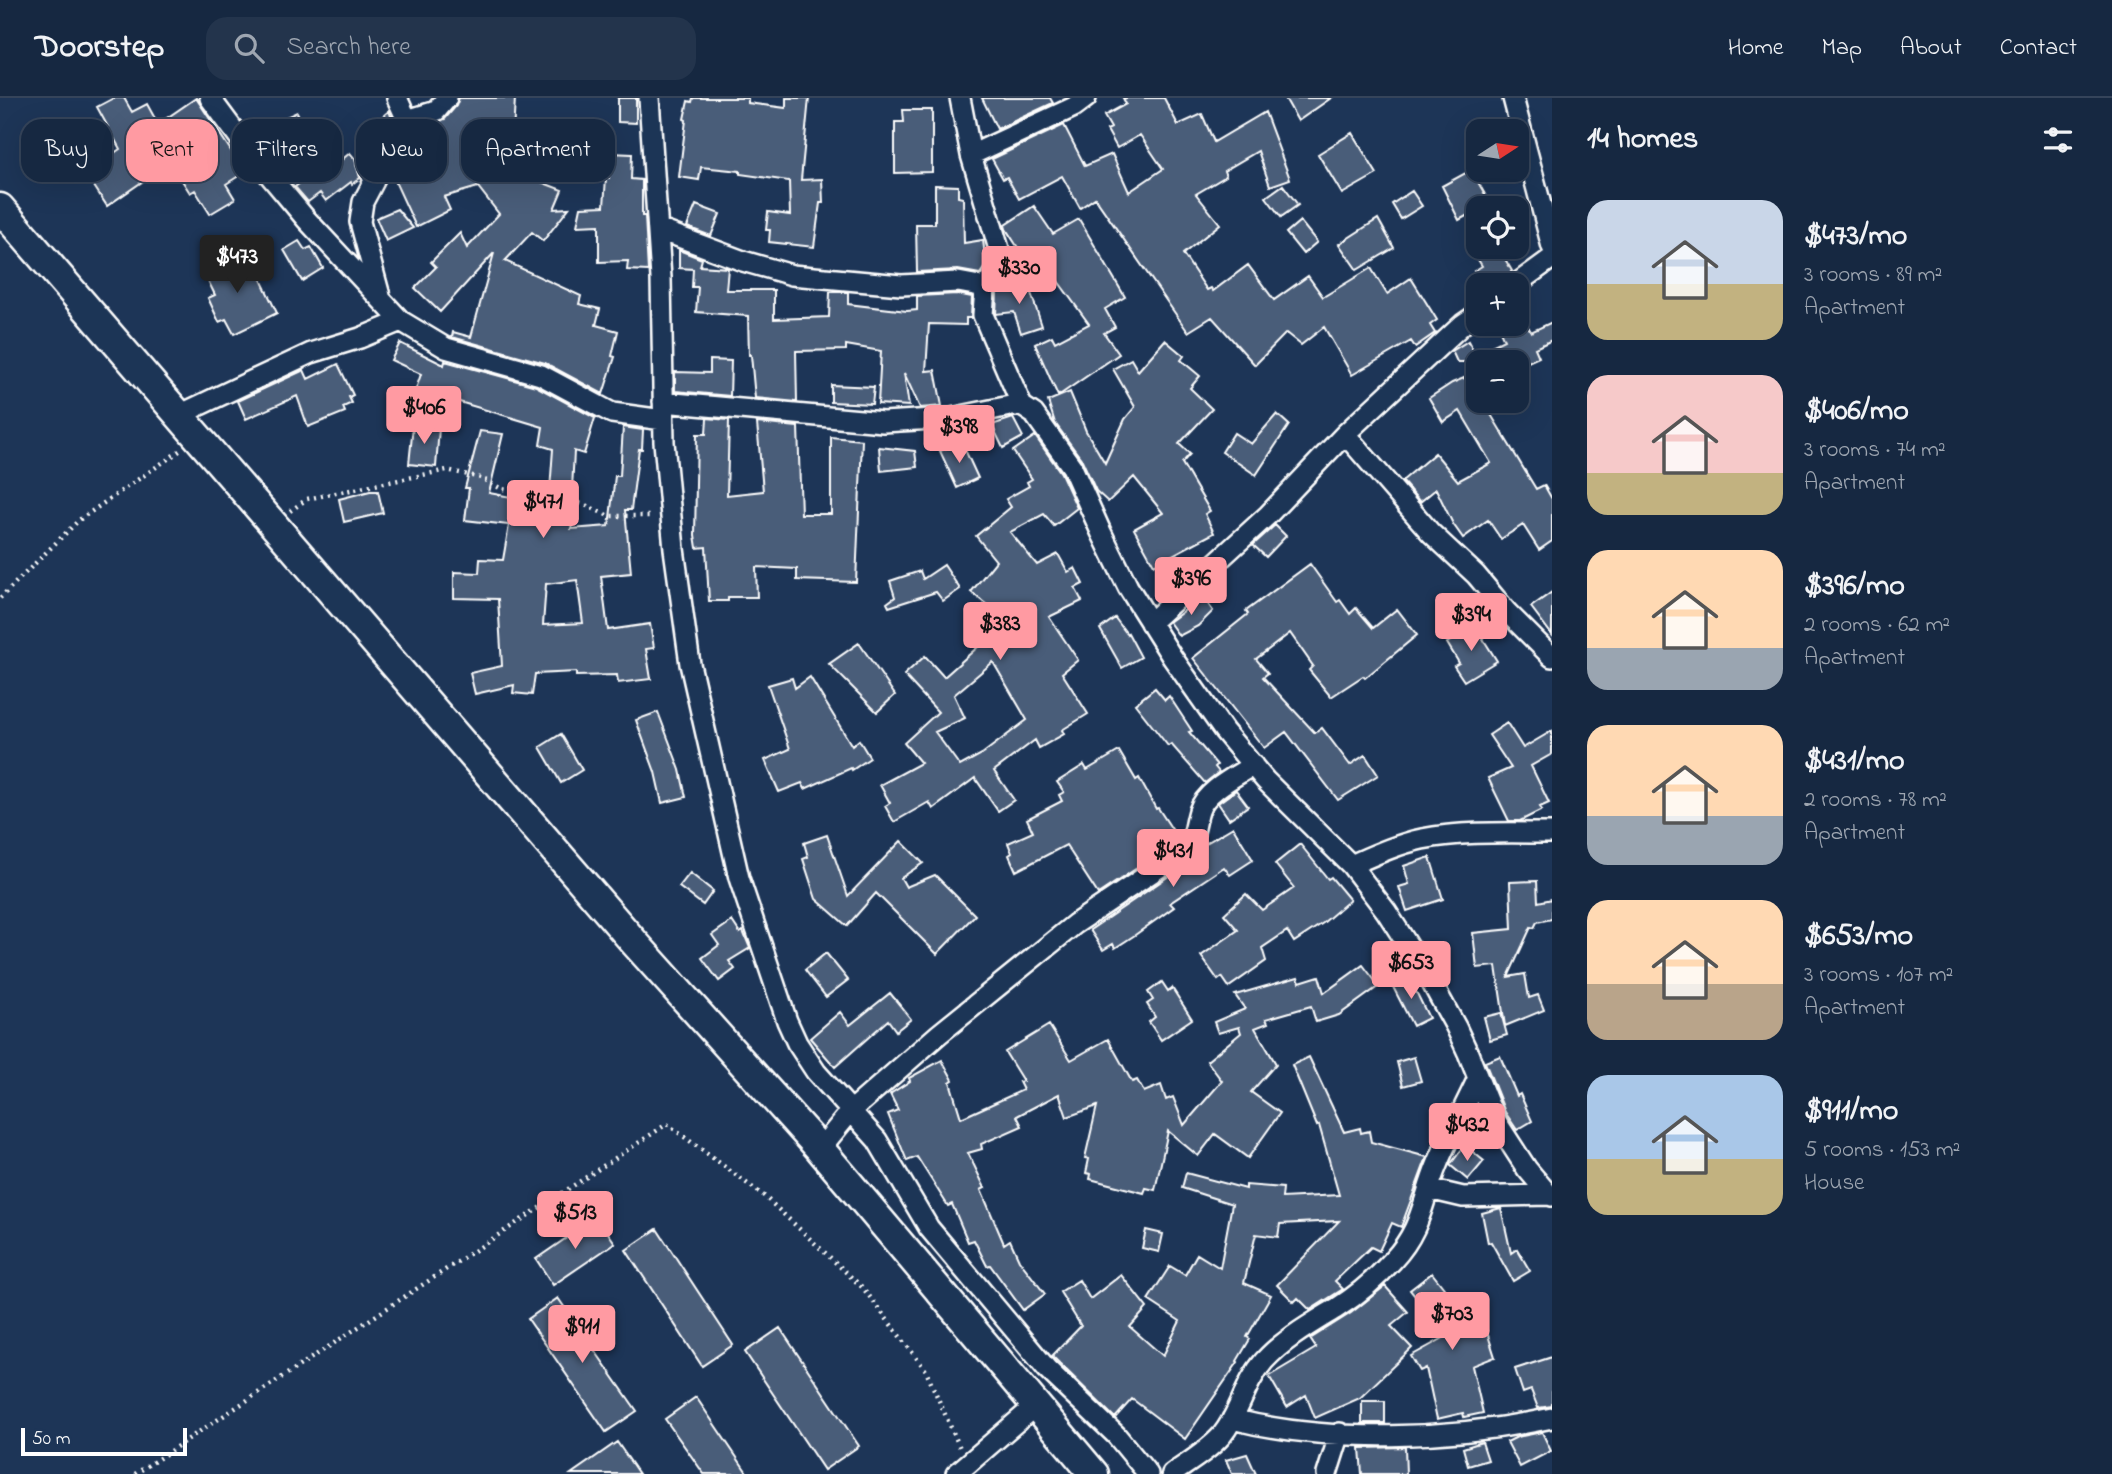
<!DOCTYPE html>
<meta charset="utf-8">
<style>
:root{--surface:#162841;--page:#23344c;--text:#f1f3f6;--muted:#9ea6b1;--line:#35445a;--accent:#ff9aa2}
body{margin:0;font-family:"Indie Flower",sans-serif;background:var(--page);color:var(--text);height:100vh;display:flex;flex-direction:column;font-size:26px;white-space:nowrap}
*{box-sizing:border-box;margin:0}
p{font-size:23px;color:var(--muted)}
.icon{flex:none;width:38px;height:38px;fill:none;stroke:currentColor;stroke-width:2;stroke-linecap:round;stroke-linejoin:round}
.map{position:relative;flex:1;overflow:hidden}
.panel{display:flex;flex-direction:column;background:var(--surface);width:560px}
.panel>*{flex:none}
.hud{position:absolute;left:21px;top:21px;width:665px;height:63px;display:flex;gap:14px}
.needle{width:46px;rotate:78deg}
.tools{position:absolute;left:1466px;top:21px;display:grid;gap:14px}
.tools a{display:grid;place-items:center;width:63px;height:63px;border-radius:14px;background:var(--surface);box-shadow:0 7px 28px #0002,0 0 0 2px var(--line);font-size:35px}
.scale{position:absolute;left:21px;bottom:18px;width:166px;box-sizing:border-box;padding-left:7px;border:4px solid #fff;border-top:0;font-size:19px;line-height:24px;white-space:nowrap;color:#fff;-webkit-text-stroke:5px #1d3557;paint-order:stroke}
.price{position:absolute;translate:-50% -60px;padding:0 16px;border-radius:7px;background:var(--accent);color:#111;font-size:23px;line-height:46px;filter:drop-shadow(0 2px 4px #0008)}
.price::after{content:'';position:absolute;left:50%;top:42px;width:21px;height:16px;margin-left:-10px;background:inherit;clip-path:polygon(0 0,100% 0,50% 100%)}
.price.on{background:#222;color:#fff}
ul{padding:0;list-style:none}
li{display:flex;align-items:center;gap:21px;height:175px;padding:0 35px}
li span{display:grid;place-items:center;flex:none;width:196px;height:140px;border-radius:21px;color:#555}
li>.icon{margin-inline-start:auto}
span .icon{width:84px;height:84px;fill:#fffc;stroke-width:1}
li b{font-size:30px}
h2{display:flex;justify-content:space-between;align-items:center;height:84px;padding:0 35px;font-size:30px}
.chip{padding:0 24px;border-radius:21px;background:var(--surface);box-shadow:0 7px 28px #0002,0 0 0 2px var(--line);font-size:24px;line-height:63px}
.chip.on{background:var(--accent);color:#111}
header{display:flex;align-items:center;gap:42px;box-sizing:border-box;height:98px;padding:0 35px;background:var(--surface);border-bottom:2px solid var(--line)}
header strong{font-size:33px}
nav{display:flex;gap:38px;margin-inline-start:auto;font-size:24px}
.search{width:490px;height:63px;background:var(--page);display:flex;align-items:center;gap:18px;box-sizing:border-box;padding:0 24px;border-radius:21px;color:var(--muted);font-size:26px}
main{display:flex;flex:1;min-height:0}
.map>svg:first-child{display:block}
.building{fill:#4a5d79;stroke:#fff;stroke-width:2;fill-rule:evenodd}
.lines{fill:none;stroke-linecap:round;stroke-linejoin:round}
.street-casing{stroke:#fff;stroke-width:24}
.secondary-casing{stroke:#fff;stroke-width:33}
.path{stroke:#fff;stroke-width:4.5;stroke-dasharray:2 5;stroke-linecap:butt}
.street{stroke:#1d3557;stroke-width:19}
.secondary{stroke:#1d3557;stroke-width:28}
</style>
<header>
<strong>Doorstep</strong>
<div class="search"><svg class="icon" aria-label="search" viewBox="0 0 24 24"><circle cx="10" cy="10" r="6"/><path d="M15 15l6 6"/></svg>Search here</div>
<nav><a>Home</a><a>Map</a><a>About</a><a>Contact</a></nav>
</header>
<main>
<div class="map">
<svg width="1552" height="1376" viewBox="0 0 1552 1376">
<rect width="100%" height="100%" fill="#1d3557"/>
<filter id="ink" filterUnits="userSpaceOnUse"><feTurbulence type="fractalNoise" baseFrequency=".0143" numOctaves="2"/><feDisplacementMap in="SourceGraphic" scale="14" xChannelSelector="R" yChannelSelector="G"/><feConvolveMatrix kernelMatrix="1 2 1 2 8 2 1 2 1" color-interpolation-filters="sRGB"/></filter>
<g filter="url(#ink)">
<path class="building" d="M114,0H124L132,14L147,6L158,26L196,0L245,74L226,86L235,101L210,116L195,92L190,95L174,70L155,82L152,77L107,108L90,82L95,78L91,71L120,51L97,9Z
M459,0H515L513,37L542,41L536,82L562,92L554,111L569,110L543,143L532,134L505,163L581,198L579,206L600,211L596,227L618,233L612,258L615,259L603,296L545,265L452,239L453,234L471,239L494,155L440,214L415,190L436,169L431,164L460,135L467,150L499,116L478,89L444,99L450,112L416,129L393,79L427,61L420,38L421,30L445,21L456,8Z
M618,0H636V25L618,24Z
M693,0H748V5L786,10V0H809L801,82L822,81L823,105H820L814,149L769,144L770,132H766L768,114L790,117L789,83L740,76V73L701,69L699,82L679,79L686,22L684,21L688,3L692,4Z
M982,0H1050L1053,5L997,31Z
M1123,0H1164L1178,27L1202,16L1214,44L1265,14L1290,81L1270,88L1258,53L1224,73L1226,78L1196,96L1220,126L1183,156L1207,192L1211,190L1213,193L1248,167L1274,202L1308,178L1323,199L1371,170L1387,196L1411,180L1437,222L1430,227L1435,235L1415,249L1411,243L1352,277L1324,229L1301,247L1286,235L1255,267L1212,219L1188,234L1095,100L1080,110L1062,78L1019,101L1007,79L1003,81L992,61L1064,27L1085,68L1112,56L1129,94L1163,71L1140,37L1117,50L1107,32L1111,30L1104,18L1126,6Z
M1285,0H1331L1298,23Z
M903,12H932V74L895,75V24H904Z
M389,13L396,30L376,40L371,28Z
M297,14L310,40L288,50L275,24Z
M1352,35L1377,76L1342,96L1318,56Z
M350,55L355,61L360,80L352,86L351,84L326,103L320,95L308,104L295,89L329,62L334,68Z
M610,55L632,56L631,81L642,82V118H645L648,173L627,172L628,163L599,164V127L577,128L581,109L604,108L606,80H609Z
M1471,72L1490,105L1459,122L1442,88Z
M935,87L958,88V99L963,100L964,145L983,142L986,167L980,176L958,172L917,174L916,126H935Z
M1283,87L1298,107L1281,119L1266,99Z
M1412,93L1422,108L1401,121L1392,106Z
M696,107L720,116L711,138L687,129Z
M1034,108L1053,136L1079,121L1125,199L1105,211L1115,229L1104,235L1119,256L1058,298L1035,246L1052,238L1055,244L1089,226L1055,179L1042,187L1006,131L1005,127Z
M397,111L413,130L386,143L376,120Z
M1378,121L1394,150L1357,172L1339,146Z
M1300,123L1317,144L1303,156L1286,135Z
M299,143L305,152L311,149L323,170L302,183L284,152Z
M1470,149H1498L1512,173L1490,187H1483L1474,173L1482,168Z
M227,152L242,183L258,175L277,215L234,236L226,221L219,224L208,200L215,197L202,170L214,164L211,159Z
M679,152L702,161L700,168L728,170L726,192H774V221L829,219L830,194H848V206L907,213L917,212V198L957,196L972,199L971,220H966V227L929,226L926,273L935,272L942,308L920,310L904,275L909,308L878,306L881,253L846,247V252L796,253L797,304L755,300L751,257H749L748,218L696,214L698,189H692L693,171L679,170Z
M1028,186L1042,228L1021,235L1014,214L996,216L997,193L999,190Z
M1526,224L1531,234L1552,224V242L1535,250L1539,259L1517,269V264H1457L1452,253L1468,243L1475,256L1504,242L1497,226H1522Z
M1165,242L1184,258L1181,262L1200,278L1190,290L1212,311L1179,346L1190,356L1182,365L1210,413L1205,416L1214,435L1154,467L1134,431L1163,415L1134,379L1108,404L1096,393L1082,362L1055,325L1048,303L1070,294L1086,333L1105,365L1125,321L1135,309L1113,271L1131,261L1138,273Z
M400,245L444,267L445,263L536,288L595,320L584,356L574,353L571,410L575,411L571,431L609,428L615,378H620L623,329L643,332L642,351H639L631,412H625L631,475L601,478L608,532L650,526L654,550L646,551L651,581L618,585L617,577L576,578V574L535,576L532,597L513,595L514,587L475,596L470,575L502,568L498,501L454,500V474L479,475L480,461L503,462L509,427L465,422L469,390H465L480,333L503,336L489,395L549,406L553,351L540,347L543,329L416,291L421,276L391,262ZM577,482L583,525L543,527L546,486Z
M710,262L731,263L730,298L675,293V274L710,275Z
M338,266L353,297L349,299L352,305L343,309L345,314L308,329L297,298L246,321L238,303L304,272L308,281Z
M1469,278L1479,293V303H1485L1492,314L1490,315L1536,391L1544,387L1552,401V443L1539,452L1523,427L1501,441L1488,422L1463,440L1453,426L1436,391L1420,404L1402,383L1435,355L1458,383L1491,365L1460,313L1443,324L1429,300L1452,285Z
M831,287L874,289L872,306L831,304Z
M1277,316L1289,327L1256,377L1222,354L1234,335L1251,346Z
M707,320L729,322L727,397L763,393L757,325L798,329L801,416H831V339L862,342L856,484L797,482V471L756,469L757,499H728V503H709L706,449L697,450L695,437L697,336H706Z
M1013,320L1023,339L1003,350L992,327Z
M413,328L439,330L436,369L409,366Z
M1035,338L1061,375L1077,410L1054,428L1044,416L1010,434L1037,467L1058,456L1068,474L1075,470L1083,486L1075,490L1082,503L1049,519L1078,562L1062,575L1088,616L1062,632L1064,636L1039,650L1035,642L994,673L1014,702L998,713L975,680L933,711L929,704L894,724L885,708L890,705L880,687L921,665L904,645L938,614L904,577L925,558L944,579L1007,523L971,494L996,463L976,438L1011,409L1006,401L1029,388L1027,384L1032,381L1013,353ZM993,564L1027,622L982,656L960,668L935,634L965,620L954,597Z
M961,343L978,380L957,390L940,353Z
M879,349L915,353L917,369L881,373Z
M370,393H378L383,415L344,424L339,401Z
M1275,427L1286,438L1266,459L1253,447Z
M1310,466L1337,504L1340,502L1350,516L1356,510L1373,530L1397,511L1417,537L1365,580L1363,578L1331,599L1309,572L1313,568L1290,535L1256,561L1268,575L1263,579L1315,635L1322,630L1350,667L1365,657L1378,677L1338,702L1286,634L1264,650L1193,560L1248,516L1246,513Z
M944,467L960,491L943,503L936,494L889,509L887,505L895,499L890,483L920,473L923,481Z
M1552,494V537L1531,509Z
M1203,499L1213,513L1198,528L1179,538L1169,524Z
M1115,520L1127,536L1128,535L1141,559L1122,570L1100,531Z
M1475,528L1497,563L1464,583L1454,568L1459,565L1447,545Z
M859,545L895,597L877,614L829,566Z
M810,579L852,648L859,642L870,660L852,672L851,670L805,691L802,685L779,694L765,662L790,651L768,587L792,580L795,590Z
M1155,590L1165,602L1169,598L1192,633L1189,634L1217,667L1215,669L1219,674L1205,685L1171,646L1168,648L1135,606Z
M658,614L680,672L686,699L662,705L655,674L636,622Z
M1507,625L1523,650L1552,633V656L1531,668L1549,705L1540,709L1542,712L1520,723H1509L1488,680L1511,670L1489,637Z
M561,636L582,672L561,685L540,649Z
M1119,653L1136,682L1139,680L1156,711L1158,710L1179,742L1098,796L1066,747L1016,773L1009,757L1012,755L1008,745L1033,734L1027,721L1062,703L1059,697L1064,694L1057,684L1084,667L1087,672Z
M1236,692L1248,708L1229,721L1218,705Z
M1233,729L1253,762L1230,777L1224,769L1170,805L1174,809L1135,837L1115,850L1113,846L1103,852L1090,832L1195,760L1203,747Z
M827,737L848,798L901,743L923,765L901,780L906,789L935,777L975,817L937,856L876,795L847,828L816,801L803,761L808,759L804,745Z
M1300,746L1328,781L1331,779L1350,802L1323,825L1294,844L1287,833L1262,850L1266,863L1229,889L1222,879L1218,882L1201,858L1238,832L1224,816L1246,796L1262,812L1294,790L1275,766Z
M1430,759L1443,801L1407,813L1399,789L1409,786L1404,768Z
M690,775L713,793L703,807L679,789Z
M1537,783L1538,804L1552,801V821L1537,824L1534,830L1531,829L1508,879L1525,876L1529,900L1538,897L1544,912L1505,928L1496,868L1477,870L1473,835L1512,831L1510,784Z
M732,823L740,835L743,833L750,850L729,863L735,871L719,883L702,860L719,847L712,837Z
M826,855L848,882L826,899L805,872Z
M1363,867L1379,888L1339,917L1316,924L1311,908L1266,921L1268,925L1255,930L1276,966L1251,994L1280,1015L1248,1060L1215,1036L1198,1058L1168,1033L1155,1092L1146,1090L1144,1095L1090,1081L1091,1076L1086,1075L1089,1061L1085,1060L1097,1008L1067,1019L1059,996L1017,1018L1022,1028L981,1046L982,1051L968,1055L985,1090L981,1092L1004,1146L1010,1142L1019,1162L1045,1196L1023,1212L990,1167L987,1168L974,1142L968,1144L952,1106L948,1108L917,1059L907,1063L888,1016L898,1012L890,996L910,983L909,980L942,962L953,982L950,984L961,1020L1023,992L1019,984L1023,983L1005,954L1049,927L1071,962L1108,941L1132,984L1137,982L1144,994L1161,987L1166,1002L1173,999L1184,1027L1222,983L1207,963L1241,935L1239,929L1218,935L1214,924L1245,911L1235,897L1298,879L1300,884L1319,878L1324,895Z
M1409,879L1429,920L1413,928L1392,887Z
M1162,884L1168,893L1172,890L1192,921L1161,942L1149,924L1155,919L1147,906L1153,902L1148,894Z
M890,895L911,921L896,933L888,922L835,969L810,940L840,914L850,927Z
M1501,915L1507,937L1490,942L1484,919Z
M1500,958L1517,998L1520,996L1532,1023L1517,1032L1505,1014L1485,964Z
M1309,959L1344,1034L1360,1030L1361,1035L1369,1033L1371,1044L1427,1059L1401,1129L1392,1125L1379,1153L1371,1149L1335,1183L1343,1191L1310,1212L1298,1200L1294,1204L1277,1187L1339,1123L1280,1126L1278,1139L1256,1136L1244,1185L1271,1197L1247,1239L1250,1241L1237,1263L1238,1264L1185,1341L1132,1301L1115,1320L1052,1258L1081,1228L1060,1194L1079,1182L1090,1201L1121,1177L1147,1210L1130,1229L1163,1258L1180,1223L1148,1202L1170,1168L1185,1177L1197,1156L1220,1170L1232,1106L1182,1090L1186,1075L1246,1091V1087L1283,1090L1282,1100L1339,1097L1319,1027L1317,1028L1292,967Z
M1414,959L1421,983L1403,988L1397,964Z
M1468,1050L1484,1063L1468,1082L1450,1067L1462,1051L1465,1053Z
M1501,1110L1511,1155L1517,1151L1530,1173L1513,1183L1491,1144L1488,1145L1482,1115Z
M597,1119L615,1145L553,1187L536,1161Z
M657,1131L733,1247L702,1268L626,1152Z
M1146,1132L1163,1136L1159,1154L1142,1150Z
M1432,1175L1466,1218L1477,1213L1486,1231L1495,1259L1472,1268L1483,1315L1464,1319L1463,1315L1437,1321L1426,1270L1420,1273L1411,1258L1447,1238L1410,1192Z
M1385,1188L1408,1214L1391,1228L1412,1250L1360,1300L1315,1320L1306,1297L1287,1309L1269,1278L1316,1250L1310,1241L1351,1215Z
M558,1200L637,1313L606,1334L528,1221Z
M780,1230L859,1348L824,1372L745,1254Z
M1552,1259V1308L1538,1310L1531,1292L1523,1295L1515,1271Z
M696,1299L748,1376H704L665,1321Z
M1362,1303H1385V1325H1362Z
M1542,1334L1551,1353L1520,1369L1507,1344L1517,1339Z
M617,1344L639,1376H571Z
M1482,1344L1488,1362L1468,1368L1463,1350Z
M1405,1349L1406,1376H1362L1360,1350Z
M1247,1356L1256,1376H1232L1226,1362Z"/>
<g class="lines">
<defs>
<path id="street" d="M210,0L250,54L306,121L401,223L446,250L541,277L612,315L663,322
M649,0L661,180L664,344L674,451L690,566L739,780L787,923L797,945L816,974L877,1042L929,1130L1047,1271L1116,1337L1148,1376
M960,0L971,57L999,151L998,171L985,189L983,217L1022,308
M1513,0L1552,149
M407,22L436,13L447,0
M971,57L1074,9L1086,0
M658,131L743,163L792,177L901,187L958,184L985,189
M1515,187L1552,160
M380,198L360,124L363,104L374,83L367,65L372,55L402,42L409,33L407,22L397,0
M663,304L883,324L951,320L1010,308H1022L1034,316L1072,369L1101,434L1128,489L1172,559L1224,633L1265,682L1351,767L1386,813L1429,880L1456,929L1468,955L1494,1020L1527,1071L1549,1097L1552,1098
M179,317L311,255L360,240L401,223
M1345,336L1431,435L1476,477L1507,514L1552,559
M1150,525L1268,417L1345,336L1463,226L1479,215
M1351,767C1374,757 1398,746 1422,741C1465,733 1509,735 1552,735
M820,1051L851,1013L939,936L1075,826L1188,750C1195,738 1195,726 1199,713C1205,693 1236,678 1253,667
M1429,1091L1463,1099L1549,1097
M1232,1321C1329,1346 1454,1341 1552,1320
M956,1376L1035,1308
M1172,1376C1189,1364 1208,1353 1222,1337C1240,1315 1244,1286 1264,1263C1284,1241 1311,1226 1337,1210C1356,1198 1378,1179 1393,1162C1422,1131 1422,1103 1437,1067C1449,1037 1465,1009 1478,980
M1327,1376L1340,1335"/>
<path id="secondary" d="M0,110L634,844L820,1051L1094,1376"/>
</defs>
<use href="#street" class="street-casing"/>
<use href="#secondary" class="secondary-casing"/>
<path class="path" d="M290,413L307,401L447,372L481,380L502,391L583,406L609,418H652
M0,500L79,422L181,352
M135,1376L667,1026L764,1098L863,1190L925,1271L960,1350"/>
<use href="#street" class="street"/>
<use href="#secondary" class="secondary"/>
</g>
</g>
</svg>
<div class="tools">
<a><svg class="needle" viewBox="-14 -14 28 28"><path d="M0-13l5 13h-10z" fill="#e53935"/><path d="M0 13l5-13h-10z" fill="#9ea6b1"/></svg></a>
<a><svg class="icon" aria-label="locate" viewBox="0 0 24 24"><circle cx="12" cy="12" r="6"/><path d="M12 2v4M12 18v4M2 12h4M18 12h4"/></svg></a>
<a>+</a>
<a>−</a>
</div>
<div class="scale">50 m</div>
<b class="price on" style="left:237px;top:197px">$473</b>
<b class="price" style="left:1019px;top:208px">$330</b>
<b class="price" style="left:424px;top:348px">$406</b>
<b class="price" style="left:959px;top:367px">$398</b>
<b class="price" style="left:543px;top:442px">$471</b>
<b class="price" style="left:1191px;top:519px">$396</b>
<b class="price" style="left:1471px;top:555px">$394</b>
<b class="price" style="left:1000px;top:564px">$383</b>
<b class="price" style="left:1173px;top:791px">$431</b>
<b class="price" style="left:1411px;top:903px">$653</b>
<b class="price" style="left:1467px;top:1065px">$432</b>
<b class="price" style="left:575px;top:1153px">$513</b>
<b class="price" style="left:1452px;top:1254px">$703</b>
<b class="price" style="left:582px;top:1267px">$911</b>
<div class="hud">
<a class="chip">Buy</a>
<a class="chip on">Rent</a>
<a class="chip">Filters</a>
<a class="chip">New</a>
<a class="chip">Apartment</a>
</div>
</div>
<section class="panel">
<h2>14 homes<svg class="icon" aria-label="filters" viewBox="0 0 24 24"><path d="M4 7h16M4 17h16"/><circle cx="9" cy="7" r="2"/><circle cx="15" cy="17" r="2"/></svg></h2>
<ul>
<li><span style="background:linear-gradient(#c9d6e8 60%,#c2b280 0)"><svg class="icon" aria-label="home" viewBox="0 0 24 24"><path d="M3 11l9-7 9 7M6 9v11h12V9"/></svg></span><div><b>$473/mo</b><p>3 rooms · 89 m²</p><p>Apartment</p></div></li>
<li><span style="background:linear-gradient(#f6c9c9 70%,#c2b280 0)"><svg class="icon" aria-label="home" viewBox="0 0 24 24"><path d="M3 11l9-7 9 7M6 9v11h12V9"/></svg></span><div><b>$406/mo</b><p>3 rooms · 74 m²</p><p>Apartment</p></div></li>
<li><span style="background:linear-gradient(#ffd9b3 70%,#9aa5b1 0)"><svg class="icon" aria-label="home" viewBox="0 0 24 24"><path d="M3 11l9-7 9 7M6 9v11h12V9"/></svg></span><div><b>$396/mo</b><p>2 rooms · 62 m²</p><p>Apartment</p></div></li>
<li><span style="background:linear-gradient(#ffd9b3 65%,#9aa5b1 0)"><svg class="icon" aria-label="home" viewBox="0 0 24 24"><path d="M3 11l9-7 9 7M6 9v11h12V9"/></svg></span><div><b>$431/mo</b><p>2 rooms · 78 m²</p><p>Apartment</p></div></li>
<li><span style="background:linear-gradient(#ffd9b3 60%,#b9a48a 0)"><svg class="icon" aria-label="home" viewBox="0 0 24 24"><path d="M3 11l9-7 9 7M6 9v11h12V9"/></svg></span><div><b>$653/mo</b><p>3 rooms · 107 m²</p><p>Apartment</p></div></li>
<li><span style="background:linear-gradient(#a9c7e8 60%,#c2b280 0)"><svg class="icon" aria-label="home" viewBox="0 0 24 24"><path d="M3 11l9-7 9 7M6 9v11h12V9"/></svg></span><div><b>$911/mo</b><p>5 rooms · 153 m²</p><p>House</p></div></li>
</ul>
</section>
</main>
